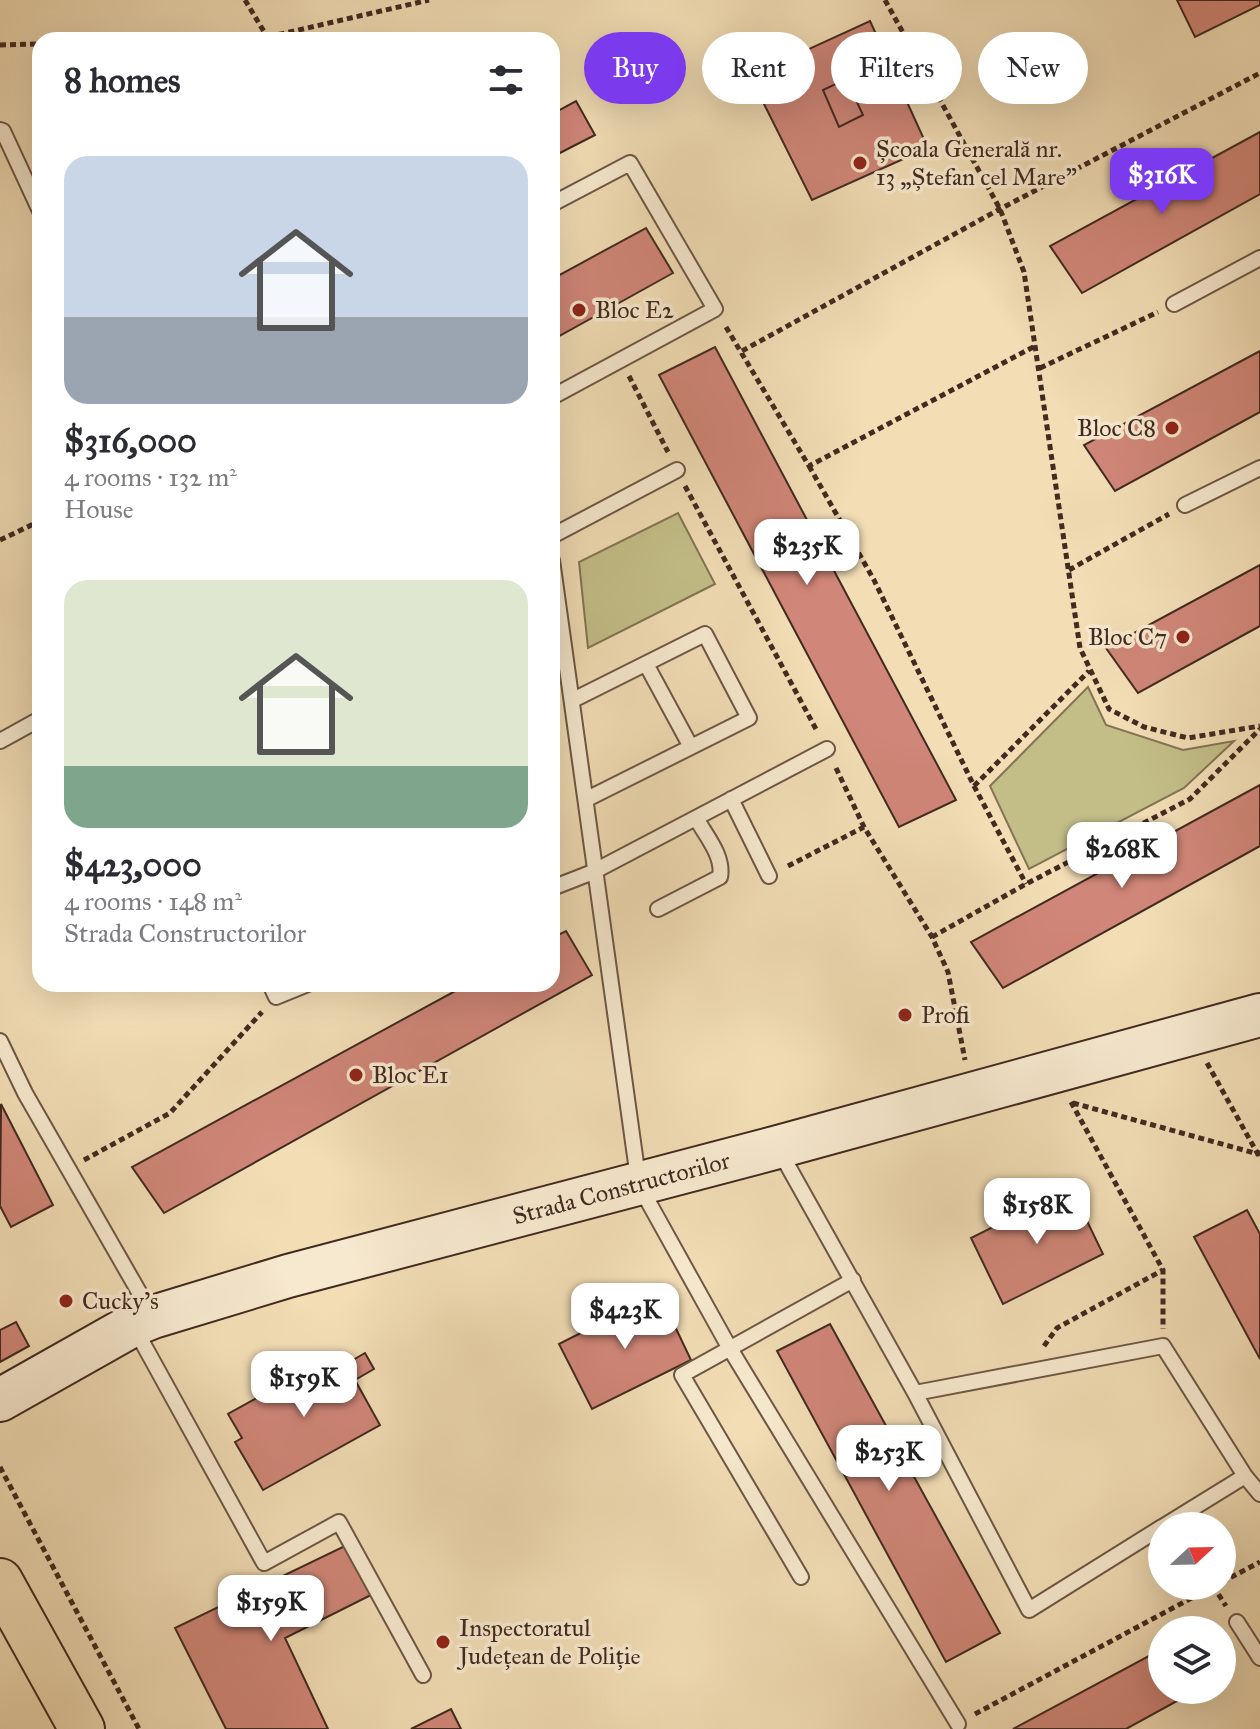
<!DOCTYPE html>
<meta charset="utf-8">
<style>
:root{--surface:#fff;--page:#f7f7f7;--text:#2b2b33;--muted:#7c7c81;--accent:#7c3aed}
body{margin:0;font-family:"IM FELL Great Primer",serif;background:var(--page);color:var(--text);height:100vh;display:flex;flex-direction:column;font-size:30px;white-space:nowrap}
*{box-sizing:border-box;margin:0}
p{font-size:26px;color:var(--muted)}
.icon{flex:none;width:44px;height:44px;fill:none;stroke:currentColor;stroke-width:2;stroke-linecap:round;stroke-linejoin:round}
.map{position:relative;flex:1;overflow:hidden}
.sheet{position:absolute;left:32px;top:32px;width:528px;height:960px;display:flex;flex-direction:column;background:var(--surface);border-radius:24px;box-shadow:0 8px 32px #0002}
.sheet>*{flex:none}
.top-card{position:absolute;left:584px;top:32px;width:556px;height:72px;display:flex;gap:16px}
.needle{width:52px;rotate:68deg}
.fabs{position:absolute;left:1148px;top:1512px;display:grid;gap:16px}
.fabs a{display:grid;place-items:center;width:88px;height:88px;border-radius:50%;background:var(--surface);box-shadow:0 8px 32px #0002;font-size:40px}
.price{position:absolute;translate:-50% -68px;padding:0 18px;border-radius:16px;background:#fff;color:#222;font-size:26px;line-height:52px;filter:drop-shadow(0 2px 4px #0008)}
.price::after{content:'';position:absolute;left:50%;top:48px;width:24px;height:18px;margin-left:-12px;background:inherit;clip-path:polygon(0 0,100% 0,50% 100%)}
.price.current{background:var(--accent);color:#fff}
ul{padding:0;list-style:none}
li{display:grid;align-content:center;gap:16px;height:424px;padding:0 32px}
li span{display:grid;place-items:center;height:248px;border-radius:24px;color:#555}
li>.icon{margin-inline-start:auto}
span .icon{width:144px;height:144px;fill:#fffc;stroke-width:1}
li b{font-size:34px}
h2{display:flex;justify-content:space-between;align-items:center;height:96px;padding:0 32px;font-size:34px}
.pill{padding:0 28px;border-radius:36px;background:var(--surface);box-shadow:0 8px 32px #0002;font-size:28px;line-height:72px}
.pill.current{background:var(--accent);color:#fff}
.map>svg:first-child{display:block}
.green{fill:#c3be88;stroke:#827454;stroke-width:2}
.building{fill:#d08678;stroke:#412a20;stroke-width:2;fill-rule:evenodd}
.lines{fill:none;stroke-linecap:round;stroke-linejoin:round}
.lane-casing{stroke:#6d5745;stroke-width:18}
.secondary-casing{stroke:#412a20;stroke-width:46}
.primary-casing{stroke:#412a20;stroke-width:48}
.path{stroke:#412a20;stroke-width:5;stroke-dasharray:6 4;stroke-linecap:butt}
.lane{stroke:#f7e9cf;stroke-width:14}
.secondary{stroke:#f7e9cf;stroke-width:42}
.primary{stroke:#f2ddb5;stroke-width:44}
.poi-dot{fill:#8f2418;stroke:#f7e9cf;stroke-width:3}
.labels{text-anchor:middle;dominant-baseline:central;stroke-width:7;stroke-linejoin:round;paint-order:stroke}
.poi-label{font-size:24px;fill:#412a20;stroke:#f7e9cf;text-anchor:start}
.street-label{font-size:24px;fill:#412a20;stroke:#f7e9cf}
</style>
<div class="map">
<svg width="1260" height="1729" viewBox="0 0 1260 1729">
<rect width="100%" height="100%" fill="#f2ddb5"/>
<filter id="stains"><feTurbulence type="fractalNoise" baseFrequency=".0025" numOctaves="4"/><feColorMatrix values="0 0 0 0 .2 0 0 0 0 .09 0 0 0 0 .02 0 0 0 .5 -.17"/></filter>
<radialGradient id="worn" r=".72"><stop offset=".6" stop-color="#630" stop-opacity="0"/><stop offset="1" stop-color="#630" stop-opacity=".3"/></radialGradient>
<path class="green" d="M678,513L715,584L588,648L579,562Z
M1088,687L1106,725L1183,750L1234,741L1184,788L1029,869L990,786Z"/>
<path class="building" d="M1177,0H1260V5L1195,37Z
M870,21L928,148L812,200L750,76ZM846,79L863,115L839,127L823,90Z
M846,79L863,115L839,127L823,90Z
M576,101L595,135L552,157V114Z
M1260,132V194L1082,293L1050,246Z
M646,228L673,273L552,340V279Z
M715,347L956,800L899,827L659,375Z
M1260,351V412L1115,491L1084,445Z
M1260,565V626L1138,693L1106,648Z
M1260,785V846L1003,988L971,942Z
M566,931L592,975L164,1213L132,1167L468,984H552V938Z
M1,1104L53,1205L11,1227L0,1206Z
M1071,1188L1103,1254L1003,1304L971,1238Z
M1247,1210L1260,1234V1359L1194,1237Z
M659,1293L691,1360L592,1409L559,1344Z
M16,1322L29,1346L0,1362V1330Z
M830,1324L1000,1633L946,1662L777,1351Z
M339,1352L346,1364L365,1353L374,1369L355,1380L380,1425L263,1490L235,1442L242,1438L228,1414Z
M351,1543L379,1591L285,1638L328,1729H226L175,1628Z
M1162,1649V1690H1197L1126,1729H1013Z
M451,1709L461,1729H411Z"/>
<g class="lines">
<defs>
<path id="lane" d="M0,130L3,131L40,211
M552,204L630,163L715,309L552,397
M1174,304L1260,258
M1185,505L1260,468
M552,536L677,470
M552,560L639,1185L729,1347L958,1724
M646,664L691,747
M573,700L705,634L749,718L587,799
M0,741L40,719
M731,799L769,876
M552,888L593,872L827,749
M658,909L720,877C724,856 706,836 696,818
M270,984L276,997L308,984
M0,1041L25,1093L151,1313
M779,1150L915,1393L1163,1346L1245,1476L1260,1494
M135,1329L264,1563L339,1522L423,1675
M915,1393L1029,1610L1162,1527
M1164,1526L1245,1476
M801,1577L682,1375L853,1280
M1237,1622L1260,1658"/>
<g id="secondary">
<path id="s1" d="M0,1400L133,1325L153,1317L288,1276L778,1147L1260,1015"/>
</g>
<path id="primary" d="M0,1581L82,1729"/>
</defs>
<use href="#lane" class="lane-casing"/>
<use href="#secondary" class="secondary-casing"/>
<use href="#primary" class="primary-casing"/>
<path class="path" d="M245,0L269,40
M885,0L1000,209L1024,272L1080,648L1109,709L1144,727L1188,738L1260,726
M169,40L268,37L429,0
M0,45L40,44
M726,327L809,466L1037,345
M742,351L1000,209L1260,73
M1040,368L1158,312
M629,376L668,452
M809,466L874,580L974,786L1026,884
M685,486L817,731
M0,540L40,521
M1069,570L1169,514
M836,768L864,827L932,937L948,972L965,1060
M974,786L1089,671
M788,866L864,827
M932,937L1026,884L1190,799L1260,729
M1207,1063L1260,1158
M1071,1102L1163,1270V1329
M1073,1103L1258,1154L1260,1150
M84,1160L170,1113L262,1012
M1044,1346L1057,1328L1163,1270
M0,1467L139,1729
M1222,1582L1260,1562
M1213,1586L1226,1606
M975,1714L1214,1586"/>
<use href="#lane" class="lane"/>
<use href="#secondary" class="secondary"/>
<use href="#primary" class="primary"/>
</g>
<g class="poi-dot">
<circle cx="860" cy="163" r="8"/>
<circle cx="579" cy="310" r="8"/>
<circle cx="1172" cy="428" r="8"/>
<circle cx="1183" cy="637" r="8"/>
<circle cx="905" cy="1015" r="8"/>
<circle cx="356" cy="1075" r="8"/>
<circle cx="66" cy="1301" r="8"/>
<circle cx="443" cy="1642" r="8"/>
</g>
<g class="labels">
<g class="poi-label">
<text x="876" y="149">Școala Generală nr.<tspan x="876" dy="28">13 „Ștefan cel Mare”</tspan></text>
<text x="595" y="310">Bloc E2</text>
<text x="1156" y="428" text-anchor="end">Bloc C8</text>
<text x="1167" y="637" text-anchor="end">Bloc C7</text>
<text x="921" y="1015">Profi</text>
<text x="372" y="1075">Bloc E1</text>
<text x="82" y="1301">Cucky's</text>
<text x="459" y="1628">Inspectoratul<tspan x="459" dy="28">Județean de Poliție</tspan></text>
</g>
<g class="street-label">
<text stroke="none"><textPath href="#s1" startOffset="660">Strada Constructorilor</textPath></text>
</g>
</g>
<rect width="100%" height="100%" filter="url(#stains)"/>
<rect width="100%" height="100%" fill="url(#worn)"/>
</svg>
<div class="fabs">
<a><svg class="needle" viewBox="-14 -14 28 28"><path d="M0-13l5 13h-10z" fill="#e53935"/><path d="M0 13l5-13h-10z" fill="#7c7c81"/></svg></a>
<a><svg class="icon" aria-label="layers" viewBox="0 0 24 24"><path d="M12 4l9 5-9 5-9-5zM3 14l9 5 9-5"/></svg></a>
</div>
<b class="price current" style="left:1162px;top:216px">$316K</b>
<b class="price" style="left:807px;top:587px">$235K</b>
<b class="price" style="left:1122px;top:890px">$268K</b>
<b class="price" style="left:1037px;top:1246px">$158K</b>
<b class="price" style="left:625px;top:1351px">$423K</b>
<b class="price" style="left:304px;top:1419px">$159K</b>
<b class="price" style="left:889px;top:1493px">$253K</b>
<b class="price" style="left:271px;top:1643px">$159K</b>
<div class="top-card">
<a class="pill current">Buy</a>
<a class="pill">Rent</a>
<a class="pill">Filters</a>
<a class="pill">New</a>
</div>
<section class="sheet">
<h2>8 homes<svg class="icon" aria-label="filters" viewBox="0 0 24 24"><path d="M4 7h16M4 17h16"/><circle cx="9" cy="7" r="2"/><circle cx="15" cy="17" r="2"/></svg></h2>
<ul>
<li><span style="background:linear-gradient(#c9d6e8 65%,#9aa5b1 0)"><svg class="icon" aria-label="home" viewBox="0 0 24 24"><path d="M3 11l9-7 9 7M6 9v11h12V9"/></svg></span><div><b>$316,000</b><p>4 rooms · 132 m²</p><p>House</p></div></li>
<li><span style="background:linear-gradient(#dfe7d0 75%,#7fa58c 0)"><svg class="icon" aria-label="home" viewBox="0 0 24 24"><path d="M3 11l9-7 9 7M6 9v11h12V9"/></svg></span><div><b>$423,000</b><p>4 rooms · 148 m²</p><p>Strada Constructorilor</p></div></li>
</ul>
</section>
</div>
